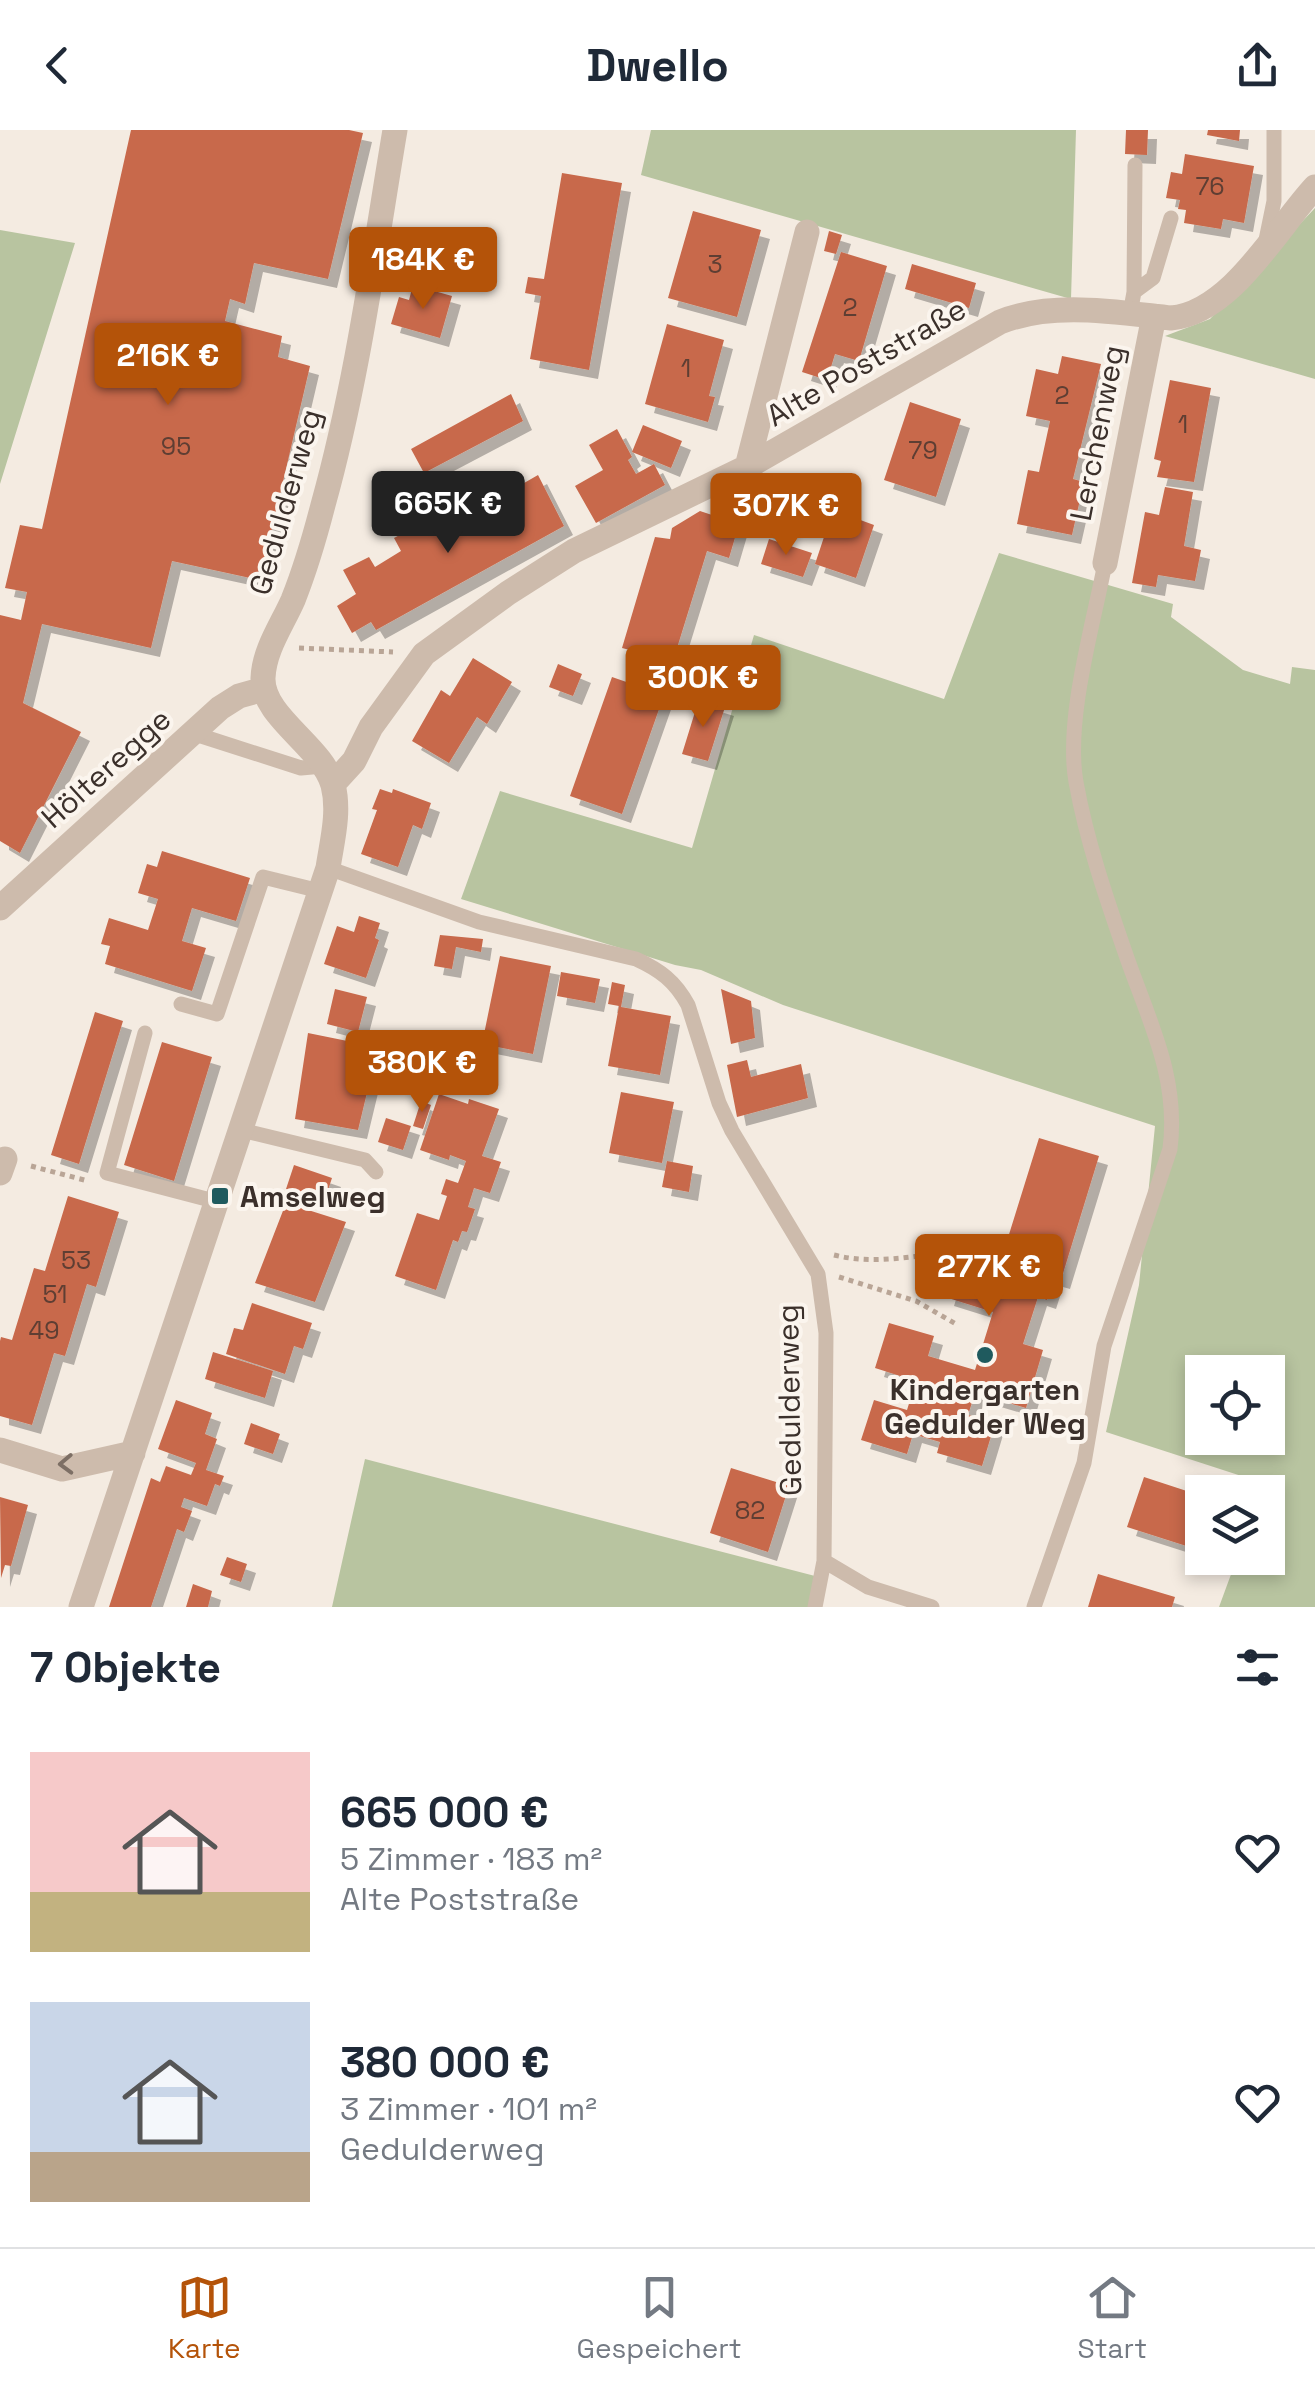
<!DOCTYPE html>
<html lang="de">
<meta charset="utf-8">
<style>
:root{--surface:#fff;--page:#f2f2f3;--text:#1f2937;--muted:#747a83;--line:#e0e1e3;--accent:#b45309}
body{margin:0;font-family:"Space Grotesk",sans-serif;background:var(--page);color:var(--text);height:100vh;display:flex;flex-direction:column;font-size:38px;white-space:nowrap}
*{box-sizing:border-box;margin:0}
p{font-size:32px;color:var(--muted)}
.icon{flex:none;width:55px;height:55px;fill:none;stroke:currentColor;stroke-width:2;stroke-linecap:round;stroke-linejoin:round}
.map{position:relative;height:1477px;overflow:hidden}
.side{display:flex;flex-direction:column;background:var(--surface);flex:1}
.side>*{flex:none}
.fabs{position:absolute;left:1185px;top:1225px;display:grid;gap:20px}
.fabs a{display:grid;place-items:center;width:100px;height:100px;border-radius:0px;background:var(--surface);box-shadow:0 5px 15px #0003;font-size:50px}
.price{position:absolute;translate:-50% -85px;padding:0 22px;border-radius:10px;background:var(--accent);color:#fff;font-size:32px;line-height:65px;filter:drop-shadow(0 2px 5px #0008)}
.price::after{content:'';position:absolute;left:50%;top:60px;width:30px;height:22px;margin-left:-15px;background:inherit;clip-path:polygon(0 0,100% 0,50% 100%)}
.price.selected{background:#222;color:#fff}
ul{padding:0;list-style:none}
li{display:flex;align-items:center;gap:30px;height:250px;padding:0 30px}
li span{display:grid;place-items:center;flex:none;width:280px;height:200px;border-radius:0px;color:#555}
li>.icon{margin-inline-start:auto}
span .icon{width:120px;height:120px;fill:#fffc;stroke-width:1}
li b{font-size:42px}
h2{display:flex;justify-content:space-between;align-items:center;height:120px;padding:0 30px;font-size:42px}
header{display:flex;justify-content:space-between;align-items:center;height:130px;padding:0 30px;background:var(--surface);font-size:45px;font-weight:700}
.tab-bar{display:flex;justify-content:space-around;align-items:center;height:140px;border-top:2px solid var(--line);background:var(--surface);font-size:28px;color:var(--muted)}
.tab-bar a{display:grid;justify-items:center;gap:5px}
.tab-bar .selected{color:var(--accent)}
.map>svg:first-child{display:block}
.green{fill:#b8c4a0;fill-rule:evenodd}
.building{fill:#c8694b;filter:url(#shadow)}
.lines{fill:none;stroke-linecap:round;stroke-linejoin:round}
.path{stroke:#b9a596;stroke-width:5;stroke-dasharray:5 5;stroke-linecap:butt}
.lane{stroke:#cdbbac;stroke-width:15}
.street{stroke:#cdbbac;stroke-width:25}
.oneway{stroke:#7d6f65}
.poi-dot{fill:#1f5a5e;stroke:#fbf5ee;stroke-width:4}
.labels{text-anchor:middle;dominant-baseline:central;stroke-width:8;stroke-linejoin:round;paint-order:stroke}
.number-label{font-size:25px;fill:#5e3e33}
.street-label{font-size:30px;fill:#3b302b;stroke:#fbf5ee}
.poi-label{font-size:30px;font-weight:bold;fill:#3b302b;stroke:#fbf5ee;text-anchor:start}
</style>
<header><svg class="icon" aria-label="back" viewBox="0 0 24 24"><path d="M15 5l-7 7 7 7"/></svg>Dwello<svg class="icon" aria-label="share" viewBox="0 0 24 24"><path d="M12 15V3M7 8l5-5 5 5M5 13v7h14v-7"/></svg></header>
<div class="map">
<svg width="1315" height="1477" viewBox="0 0 1315 1477">
<defs>
<filter id="shadow"><feDropShadow dx="9" dy="9" stdDeviation="0" flood-color="#0004"/></filter>
</defs>
<rect width="100%" height="100%" fill="#f4ebe1"/>
<path class="green" d="M651,0H1076L1071,169L641,45Z
M1315,78V249L1165,206L1210,189Z
M0,100L75,113L0,354Z
M999,423L1173,474L1171,487L1243,540L1290,554L1292,537L1315,540V1477H1219L1237,1428H1268V1362H1260L1263,1353L1106,1302L1139,1155L1155,996L783,875L701,840L675,835L461,769L500,661L692,718L754,505L944,569ZM1202,1242H1268V1308H1202Z
M365,1329L815,1446L809,1477H332Z"/>
<path class="building" d="M131,0H349L363,3L328,149L254,133L245,174L230,169L225,191L282,206L278,227L310,236L260,450L172,431L151,518L42,494L23,573L81,602L20,723L0,711V485L21,490L27,462L5,458L20,395L42,399Z
M1126,0H1148L1147,25L1125,24Z
M1208,0H1240L1239,11L1207,5Z
M1185,24L1254,36L1244,93L1223,89L1221,99L1184,93L1186,80L1178,79L1180,70L1166,68L1171,42L1182,44Z
M562,43L622,53L589,240L530,229L541,166L525,163L528,147L544,149Z
M693,81L761,100L737,187L668,168Z
M829,101L842,105L836,124L824,121Z
M841,122L887,136L859,231L835,224L827,250L802,242Z
M912,134L976,153L969,178L905,159Z
M413,155L452,166L440,208L391,194L399,167L409,170Z
M667,194L724,210L709,266L715,267L708,292L645,274Z
M1062,226L1101,234L1073,349L1084,352L1072,405L1017,394L1028,340L1039,342L1050,291L1026,286L1036,239L1058,244Z
M1170,250L1211,258L1194,352L1157,347L1161,331L1154,329Z
M511,264L523,291L424,343L411,319Z
M910,272L961,289L936,367L884,350Z
M643,295L682,311L671,338L632,322Z
M617,299L632,327L628,330L636,344L654,334L665,355L596,393L575,356L603,340L589,315Z
M538,345L564,396L376,500L371,492L352,503L337,476L356,464L343,440L369,427L375,437L401,421L394,408L424,392L432,406Z
M1165,357L1193,362L1184,416L1201,420L1195,451L1158,445L1156,457L1132,453L1145,382L1159,385Z
M763,361L786,367L776,403L753,396Z
M833,380L874,395L856,448L815,434Z
M700,381L739,394L729,428L707,421L673,531L622,518L655,407L670,409L672,398Z
M769,409L812,423L803,447L761,434Z
M473,528L512,552L487,594L477,587L449,633L412,611L441,560L450,566Z
M558,534L582,544L573,566L549,557Z
M612,547L664,565L622,684L570,666Z
M699,569L725,577L708,631L682,624Z
M380,659L392,663L393,659L431,673L422,699L413,695L398,737L361,724L377,680L372,679Z
M162,721L250,748L236,791L192,778L182,811L206,818L192,861L105,834L110,816L101,814L109,788L148,800L158,769L138,763L147,734L157,737Z
M359,786L380,793L375,808L379,810L366,848L324,834L337,796L354,802Z
M440,805L483,809L481,822L456,817L452,839L434,836Z
M500,826L551,836L533,924L482,914Z
M561,842L600,849L595,873L557,866Z
M612,852L625,855L621,877L671,886L660,945L608,936L619,876L608,874Z
M335,859L367,867L358,902L327,894Z
M721,859L751,871L755,908L731,914Z
M95,882L123,891L79,1034L51,1025Z
M308,903L372,916L366,945L371,946L358,1000L295,989Z
M162,912L212,927L174,1051L124,1035Z
M747,930L751,947L801,934L808,968L737,987L727,935Z
M621,962L674,972L662,1033L609,1023Z
M439,964L468,974L469,969L499,979L482,1026L501,1032L490,1063L474,1058L468,1077L475,1079L467,1102L462,1101L458,1112L453,1110L436,1160L395,1146L417,1083L439,1090L447,1066L441,1064L446,1049L458,1053L466,1031L450,1025L449,1030L420,1020Z
M421,971L431,975L423,999L413,996Z
M386,988L411,996L403,1020L378,1012Z
M1039,1008L1099,1026L1061,1150L1054,1148L1047,1170L1038,1167L1023,1214L1043,1220L1026,1278L975,1263L968,1285L995,1293L982,1336L937,1323L940,1312L913,1304L907,1324L861,1310L874,1270L907,1280L916,1251L875,1238L889,1193L934,1206L928,1226L975,1240L993,1182L945,1167L956,1131L997,1143Z
M667,1031L693,1036L689,1062L662,1057Z
M294,1035L332,1048L324,1072L286,1059Z
M68,1066L119,1082L96,1157L87,1154L65,1226L54,1223L32,1295L0,1286V1211L1,1207L12,1210L34,1138L45,1141Z
M286,1073L346,1092L315,1172L255,1153Z
M252,1173L312,1193L303,1219L294,1216L285,1244L226,1224L234,1198L243,1200Z
M213,1222L273,1241L265,1268L205,1249Z
M176,1270L212,1283L205,1304L217,1309L206,1340L224,1346L220,1356L215,1354L207,1376L184,1368L181,1377L192,1381L184,1402L177,1399L151,1477H109L151,1348L160,1352L166,1336L191,1345L196,1333L158,1319Z
M251,1293L280,1304L273,1324L244,1314Z
M731,1338L789,1356L768,1422L710,1403Z
M1144,1347L1202,1366V1421L1127,1397Z
M0,1367L28,1375L11,1436L5,1435L1,1448Z
M227,1427L247,1434L241,1452L220,1445Z
M1098,1444L1175,1467L1172,1477H1088Z
M193,1454L212,1461L208,1477H186Z"/>
<g class="lines">
<path class="path" d="M299,518L393,522
M31,1036L88,1051
M834,1125C874,1135 912,1126 952,1122C969,1121 982,1129 998,1119
M839,1147L916,1171L956,1194"/>
<path class="lane" d="M1266,110L1274,71V0
M1134,162L1153,148L1171,88
M1130,184L1134,162L1135,35
M192,603L301,638L323,636
M328,738L479,792L636,829C660,840 675,851 688,875L719,973L732,1001L818,1144L826,1203L824,1431L868,1457L932,1477
M181,874L217,884L263,747L320,761
M145,903L107,1043L218,1072
M241,1000L365,1030L376,1042
M815,1477L824,1431
M1034,1477L1084,1333L1104,1216L1170,1019C1179,949 1150,893 1127,828C1107,770 1087,713 1076,652C1065,590 1093,496 1105,433"/>
<path class="street" d="M747,337L807,102
M1105,433L1154,186
M333,654L354,631L371,597L424,524L508,463L574,421L747,337L1000,192C1052,171 1115,182 1171,188C1231,183 1277,98 1315,57
M0,778L220,578L239,566L264,559
M0,1043L5,1029
M0,1320L62,1339L133,1323
M81,1477L328,738C332,711 340,682 333,655C322,616 262,587 263,548C264,520 282,495 293,470C305,440 315,406 323,375C357,253 374,125 395,0"/>
</g>
<defs><path id="oneway-chevron" d="M-2-3.5L2.5 0L-2 3.5" fill="none" stroke-width="1.6" stroke-linecap="round" stroke-linejoin="round" transform="scale(2.5)"/></defs>
<use class="oneway" href="#oneway-chevron" transform="translate(66 1334) rotate(178)"/>
<g class="poi-dot">
<rect x="210" y="1056" width="20" height="20" rx="5"/>
<circle cx="985" cy="1225" r="10"/>
</g>
<g class="labels">
<g class="number-label">
<text x="1210" y="56">76</text>
<text x="715" y="134">3</text>
<text x="850" y="177">2</text>
<text x="686" y="238">1</text>
<text x="1062" y="265">2</text>
<text x="1183" y="294">1</text>
<text x="176" y="316">95</text>
<text x="923" y="320">79</text>
<text x="76" y="1130">53</text>
<text x="55" y="1164">51</text>
<text x="44" y="1200">49</text>
<text x="750" y="1380">82</text>
</g>
<g class="street-label">
<text transform="translate(866 232) rotate(-30)">Alte Poststraße</text>
<text transform="translate(1097 303) rotate(-79)">Lerchenweg</text>
<text transform="translate(285 372) rotate(-74)">Gedulderweg</text>
<text transform="translate(106 638) rotate(-42)">Hölteregge</text>
<text transform="translate(789 1270) rotate(-91)">Gedulderweg</text>
</g>
<g class="poi-label">
<text x="240" y="1066">Amselweg</text>
<text x="985" y="1259" text-anchor="middle">Kindergarten<tspan x="985" dy="34">Gedulder Weg</tspan></text>
</g>
</g>
</svg>
<div class="fabs">
<a><svg class="icon" aria-label="locate" viewBox="0 0 24 24"><circle cx="12" cy="12" r="6"/><path d="M12 2v4M12 18v4M2 12h4M18 12h4"/></svg></a>
<a><svg class="icon" aria-label="layers" viewBox="0 0 24 24"><path d="M12 4l9 5-9 5-9-5zM3 14l9 5 9-5"/></svg></a>
</div>
<b class="price" style="left:423px;top:182px">184K €</b>
<b class="price" style="left:168px;top:278px">216K €</b>
<b class="price selected" style="left:448px;top:426px">665K €</b>
<b class="price" style="left:786px;top:428px">307K €</b>
<b class="price" style="left:703px;top:600px">300K €</b>
<b class="price" style="left:422px;top:985px">380K €</b>
<b class="price" style="left:989px;top:1189px">277K €</b>
</div>
<section class="side">
<h2>7 Objekte<svg class="icon" aria-label="filters" viewBox="0 0 24 24"><path d="M4 7h16M4 17h16"/><circle cx="9" cy="7" r="2"/><circle cx="15" cy="17" r="2"/></svg></h2>
<ul>
<li><span style="background:linear-gradient(#f6c9c9 70%,#c2b280 0)"><svg class="icon" aria-label="home" viewBox="0 0 24 24"><path d="M3 11l9-7 9 7M6 9v11h12V9"/></svg></span><div><b>665 000 €</b><p>5 Zimmer · 183 m²</p><p>Alte Poststraße</p></div><svg class="icon" aria-label="heart" viewBox="0 0 24 24"><path d="M12 20l-8-8c-3-5 5-10 8-4 3-6 11-1 8 4z"/></svg></li>
<li><span style="background:linear-gradient(#c9d6e8 75%,#b9a48a 0)"><svg class="icon" aria-label="home" viewBox="0 0 24 24"><path d="M3 11l9-7 9 7M6 9v11h12V9"/></svg></span><div><b>380 000 €</b><p>3 Zimmer · 101 m²</p><p>Gedulderweg</p></div><svg class="icon" aria-label="heart" viewBox="0 0 24 24"><path d="M12 20l-8-8c-3-5 5-10 8-4 3-6 11-1 8 4z"/></svg></li>
</ul>
</section>
<nav class="tab-bar">
<a class="selected"><svg class="icon" aria-label="map" viewBox="0 0 24 24"><path d="M3 6l6-2 6 2 6-2v14l-6 2-6-2-6 2zM9 4v14M15 6v14"/></svg>Karte</a>
<a><svg class="icon" aria-label="saved" viewBox="0 0 24 24"><path d="M7 4h10v16l-5-4-5 4z"/></svg>Gespeichert</a>
<a><svg class="icon" aria-label="home" viewBox="0 0 24 24"><path d="M3 11l9-7 9 7M6 9v11h12V9"/></svg>Start</a>
</nav>
